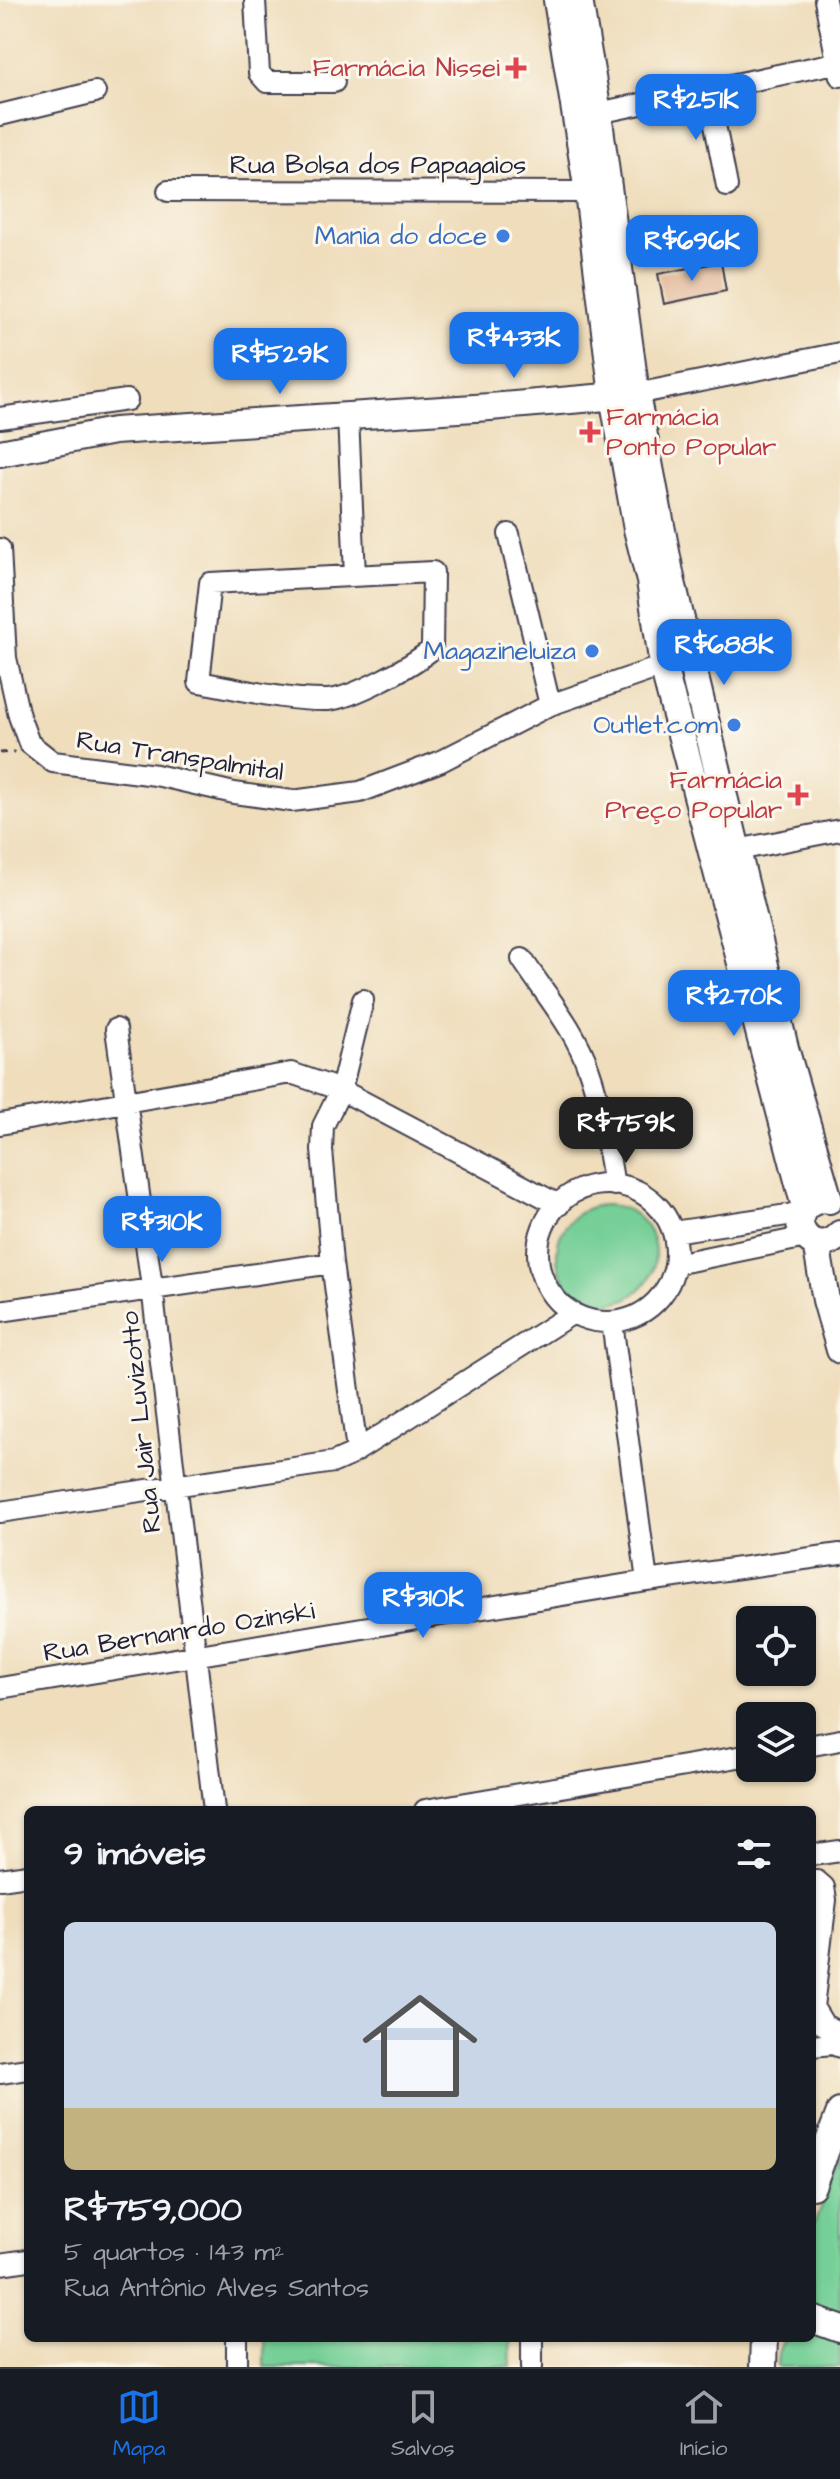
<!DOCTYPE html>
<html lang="pt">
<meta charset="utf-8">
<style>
:root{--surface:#171b24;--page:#242831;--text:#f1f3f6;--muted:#9ea1a6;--line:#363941;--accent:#1a73e8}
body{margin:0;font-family:"Architects Daughter",sans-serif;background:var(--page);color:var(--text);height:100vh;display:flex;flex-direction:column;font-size:30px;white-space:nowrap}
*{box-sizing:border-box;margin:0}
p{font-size:26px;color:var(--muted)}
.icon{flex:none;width:44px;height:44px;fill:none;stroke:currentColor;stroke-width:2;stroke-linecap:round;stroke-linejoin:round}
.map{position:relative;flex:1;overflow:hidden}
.sheet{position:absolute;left:24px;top:1806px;width:792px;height:536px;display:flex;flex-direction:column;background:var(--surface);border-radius:12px;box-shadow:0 2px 6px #0004}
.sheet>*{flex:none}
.tools{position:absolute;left:736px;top:1606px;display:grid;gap:16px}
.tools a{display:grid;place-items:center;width:80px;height:80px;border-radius:12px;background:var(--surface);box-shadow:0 2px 6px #0004;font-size:40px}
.price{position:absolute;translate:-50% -68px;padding:0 18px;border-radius:16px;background:var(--accent);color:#fff;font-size:26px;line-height:52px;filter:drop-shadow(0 2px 4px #0008)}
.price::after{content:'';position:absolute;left:50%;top:48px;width:24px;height:18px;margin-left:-12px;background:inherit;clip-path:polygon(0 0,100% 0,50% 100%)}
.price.active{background:#222;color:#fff}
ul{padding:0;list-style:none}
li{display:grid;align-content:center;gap:16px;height:424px;padding:0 40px}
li+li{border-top:2px solid var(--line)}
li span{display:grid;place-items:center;height:248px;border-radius:12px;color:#555}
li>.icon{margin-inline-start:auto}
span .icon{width:144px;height:144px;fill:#fffc;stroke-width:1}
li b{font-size:34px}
h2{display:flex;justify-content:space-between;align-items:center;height:96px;padding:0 40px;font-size:34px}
.dock{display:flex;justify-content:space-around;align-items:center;height:112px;border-top:2px solid var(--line);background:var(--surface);font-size:22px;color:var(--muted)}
.dock a{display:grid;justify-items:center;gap:4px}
.dock .active{color:var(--accent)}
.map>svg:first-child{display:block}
.green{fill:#74cf96;stroke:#4b7868;stroke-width:2}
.building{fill:#dfad8b}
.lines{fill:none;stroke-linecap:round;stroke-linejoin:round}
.minor-casing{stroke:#413e4e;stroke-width:24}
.major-casing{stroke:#413e4e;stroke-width:30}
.path{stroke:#413e4e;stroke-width:3;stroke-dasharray:6 6;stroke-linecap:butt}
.minor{stroke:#fff;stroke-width:20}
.major{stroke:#fff;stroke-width:26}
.health-dot{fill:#e0444e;stroke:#fbf7ec;stroke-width:3}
.shop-dot{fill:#3f7fe0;stroke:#fbf7ec;stroke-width:3}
.labels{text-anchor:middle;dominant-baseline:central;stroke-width:6;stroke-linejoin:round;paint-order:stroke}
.health-label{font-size:26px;fill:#be3a42;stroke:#fbf7ec;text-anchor:end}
.street-label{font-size:26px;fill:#22223b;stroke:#fbf7ec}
.shop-label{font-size:26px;fill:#366cbe;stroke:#fbf7ec;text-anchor:end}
</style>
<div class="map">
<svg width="840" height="2367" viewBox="0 0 840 2367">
<rect width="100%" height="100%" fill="#fbf7ec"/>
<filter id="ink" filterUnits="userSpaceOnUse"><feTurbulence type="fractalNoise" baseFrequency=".0125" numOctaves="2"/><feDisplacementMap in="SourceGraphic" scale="16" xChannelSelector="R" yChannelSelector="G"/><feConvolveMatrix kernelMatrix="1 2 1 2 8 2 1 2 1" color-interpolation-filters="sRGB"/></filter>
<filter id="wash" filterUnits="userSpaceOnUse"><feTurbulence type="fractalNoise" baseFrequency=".006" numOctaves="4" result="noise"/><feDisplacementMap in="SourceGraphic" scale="32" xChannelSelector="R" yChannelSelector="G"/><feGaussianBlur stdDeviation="1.8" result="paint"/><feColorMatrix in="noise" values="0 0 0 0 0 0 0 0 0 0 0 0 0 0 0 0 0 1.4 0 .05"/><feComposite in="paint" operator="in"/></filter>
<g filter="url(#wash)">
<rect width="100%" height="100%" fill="#efddbb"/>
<path class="green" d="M557 1254a49 49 0 1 1 98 0a49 49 0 1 1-98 0Z
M840,2155V2311L812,2305V2229Z
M812,2330L840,2341V2367H777C777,2337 786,2338 812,2338Z
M264,2338H510L511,2367H264Z"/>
<g id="blocks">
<path class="building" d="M721,262L726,291L664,304L658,274Z"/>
</g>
</g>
<g filter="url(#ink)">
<use href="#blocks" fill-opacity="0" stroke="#413e4e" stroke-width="2"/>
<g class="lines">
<defs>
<path id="minor" d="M255,0L259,73L267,82H334
M825,0L840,76
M708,89L727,186
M598,113L840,62
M0,115L95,92
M168,191L588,192
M636,394L840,353
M348,416L355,576
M0,418L127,400
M509,534L550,705
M0,549L6,658L19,716L29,743L53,762L156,775L234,793L292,801L360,792L439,762L550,705L663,666L675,665
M433,572L432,649C412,666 353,698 328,700C285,701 241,689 199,682L210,583Z
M722,853L840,830
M522,959C545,994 576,1030 589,1070C602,1107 607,1147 614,1185
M116,1029L152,1287L214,1810
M0,1124L291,1073L341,1090L559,1205
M538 1253a69 69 0 1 1 138 0a69 69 0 1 1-138 0Z
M673,1232L801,1213
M675,1264L806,1237
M0,1311L332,1263
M612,1322L647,1581
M357,1451L332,1263L322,1150L323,1126L341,1090L363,1000
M0,1512L334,1462L350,1455L573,1313
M0,1688L647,1581L840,1554
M802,1747L840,1740
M425,1810L750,1755
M812,1855L840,1851
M0,1879L28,1875
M812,1881H817L824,1887L826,1900L813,2007L824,2025L840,2033
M812,2046L832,2044L840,2047
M0,2073L28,2069
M0,2264L28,2260
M237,2338V2367
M532,2338V2367"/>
<path id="major" d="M557,0L588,192L613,396L637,529L650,581L663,666L805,1207
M579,0L598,113L636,394L671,578L785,1048L829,1200
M0,453L114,431L490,407L629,395
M819,1200C779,1211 810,1265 840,1234
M816,1243L826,1300L840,1350
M812,2186L840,2112
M812,2319L840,2329
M763,2367L764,2338"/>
</defs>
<use href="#minor" class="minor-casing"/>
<use href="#major" class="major-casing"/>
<path class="path" d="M0,753L15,752"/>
<use href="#minor" class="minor"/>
<use href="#major" class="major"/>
</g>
</g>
<g class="health-dot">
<path d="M512 56h8v8h8v8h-8v8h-8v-8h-8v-8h8z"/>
<path d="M586 420h8v8h8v8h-8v8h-8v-8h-8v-8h8z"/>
<path d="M794 783h8v8h8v8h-8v8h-8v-8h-8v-8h8z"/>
</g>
<g class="shop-dot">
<circle cx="503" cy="236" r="8"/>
<circle cx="592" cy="651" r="8"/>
<circle cx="734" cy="725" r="8"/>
</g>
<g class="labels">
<g class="health-label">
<text x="500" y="68">Farmácia Nissei</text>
<text x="606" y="417" text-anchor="start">Farmácia<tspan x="606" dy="30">Ponto Popular</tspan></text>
<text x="782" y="780">Farmácia<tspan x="782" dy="30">Preço Popular</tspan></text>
</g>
<g class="street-label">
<text x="378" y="165">Rua Bolsa dos Papagaios</text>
<text transform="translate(180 756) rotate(9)">Rua Transpalmital</text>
<text transform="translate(141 1422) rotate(-96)">Rua Jair Luvizotto</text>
<text transform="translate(179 1632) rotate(-9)">Rua Bernanrdo Ozinski</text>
</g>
<g class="shop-label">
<text x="487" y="236">Mania do doce</text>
<text x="576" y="651">Magazineluiza</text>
<text x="718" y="725">Outlet.com</text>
</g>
</g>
</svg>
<div class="tools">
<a><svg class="icon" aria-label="locate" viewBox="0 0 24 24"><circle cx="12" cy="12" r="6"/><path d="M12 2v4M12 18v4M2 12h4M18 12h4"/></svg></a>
<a><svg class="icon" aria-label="layers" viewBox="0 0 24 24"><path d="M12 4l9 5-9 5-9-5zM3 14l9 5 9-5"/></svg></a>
</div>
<b class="price" style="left:696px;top:142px">R$251K</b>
<b class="price" style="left:692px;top:283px">R$696K</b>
<b class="price" style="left:514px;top:380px">R$433K</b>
<b class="price" style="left:280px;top:396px">R$529K</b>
<b class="price" style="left:724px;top:687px">R$688K</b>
<b class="price" style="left:734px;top:1038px">R$270K</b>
<b class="price active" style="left:626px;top:1165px">R$759K</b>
<b class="price" style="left:162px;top:1264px">R$310K</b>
<b class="price" style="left:423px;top:1640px">R$310K</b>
<section class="sheet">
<h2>9 imóveis<svg class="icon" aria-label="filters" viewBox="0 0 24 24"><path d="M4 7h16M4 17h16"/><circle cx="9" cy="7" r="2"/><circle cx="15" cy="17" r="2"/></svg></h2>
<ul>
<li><span style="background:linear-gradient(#c9d6e8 75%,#c2b280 0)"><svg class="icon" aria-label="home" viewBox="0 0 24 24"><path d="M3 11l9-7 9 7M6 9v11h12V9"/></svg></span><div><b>R$759,000</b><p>5 quartos · 143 m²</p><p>Rua Antônio Alves Santos</p></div></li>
</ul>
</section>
</div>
<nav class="dock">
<a class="active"><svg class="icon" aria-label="map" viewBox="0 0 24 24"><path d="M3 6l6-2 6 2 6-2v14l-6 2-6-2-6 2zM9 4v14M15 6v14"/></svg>Mapa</a>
<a><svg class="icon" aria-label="saved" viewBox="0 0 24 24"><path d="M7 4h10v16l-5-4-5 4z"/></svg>Salvos</a>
<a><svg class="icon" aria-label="home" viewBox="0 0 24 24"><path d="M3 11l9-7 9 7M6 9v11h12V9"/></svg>Início</a>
</nav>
